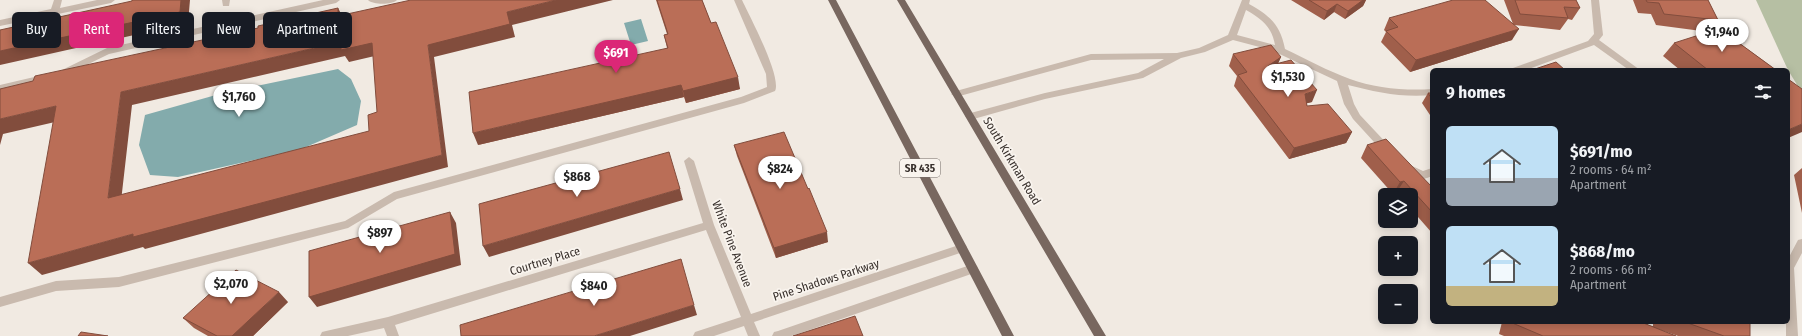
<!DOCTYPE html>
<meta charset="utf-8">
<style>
:root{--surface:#171b24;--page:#20242c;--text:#f1f3f6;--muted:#9ea1a6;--accent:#db2777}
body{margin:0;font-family:"Fira Sans Condensed",sans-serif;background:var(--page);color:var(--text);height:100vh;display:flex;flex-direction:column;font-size:15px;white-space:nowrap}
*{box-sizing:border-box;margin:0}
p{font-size:13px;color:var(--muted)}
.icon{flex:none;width:22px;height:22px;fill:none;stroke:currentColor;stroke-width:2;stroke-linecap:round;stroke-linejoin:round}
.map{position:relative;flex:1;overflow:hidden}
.details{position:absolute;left:1430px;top:68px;width:360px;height:256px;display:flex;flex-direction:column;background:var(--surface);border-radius:6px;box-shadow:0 2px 10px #0003}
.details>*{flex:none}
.top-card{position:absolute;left:12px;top:12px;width:380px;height:36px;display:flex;gap:8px}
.tools{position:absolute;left:1378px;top:188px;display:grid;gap:8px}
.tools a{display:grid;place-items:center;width:40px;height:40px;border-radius:6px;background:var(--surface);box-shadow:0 2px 10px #0003;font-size:20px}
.price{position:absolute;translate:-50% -34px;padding:0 9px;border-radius:14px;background:#fff;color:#222;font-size:13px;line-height:26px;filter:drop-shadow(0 1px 2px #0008)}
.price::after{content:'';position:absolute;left:50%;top:24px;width:12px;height:9px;margin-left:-6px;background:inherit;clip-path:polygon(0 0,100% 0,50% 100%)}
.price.current{background:var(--accent);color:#fff}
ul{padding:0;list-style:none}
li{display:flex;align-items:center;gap:12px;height:100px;padding:0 16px}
li span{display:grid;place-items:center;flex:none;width:112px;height:80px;border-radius:6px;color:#555}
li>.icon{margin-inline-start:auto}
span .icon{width:48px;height:48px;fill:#fffc;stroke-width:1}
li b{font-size:17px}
h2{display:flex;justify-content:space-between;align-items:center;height:48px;padding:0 16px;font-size:17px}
.pill{padding:0 14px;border-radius:6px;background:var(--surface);box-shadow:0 2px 10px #0003;font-size:14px;line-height:36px}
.pill.current{background:var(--accent);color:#fff}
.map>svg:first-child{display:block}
.green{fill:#b6bfa3}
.water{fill:#83abac}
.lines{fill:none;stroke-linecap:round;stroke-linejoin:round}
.minor{fill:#c9baae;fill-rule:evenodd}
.major{fill:#78675f;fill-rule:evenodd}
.wall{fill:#a05f4b}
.shaded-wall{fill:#824d3d}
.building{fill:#ba6e57;stroke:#824d3d;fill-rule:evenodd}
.labels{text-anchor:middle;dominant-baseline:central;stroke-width:3.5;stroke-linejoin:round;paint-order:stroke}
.shield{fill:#f9f4ee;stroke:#726b66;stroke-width:1}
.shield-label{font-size:11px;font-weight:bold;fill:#38302c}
.street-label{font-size:12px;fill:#38302c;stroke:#f9f4ee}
</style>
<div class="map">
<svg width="1802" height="336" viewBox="0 0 1802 336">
<rect width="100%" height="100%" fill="#f1eae2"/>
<path class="green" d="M1756,0H1802V93L1788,70Z"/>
<path class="water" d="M641,19L648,41L631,45L624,23Z
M338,69L351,79L361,101L357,125L299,150L178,177L150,175L139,145L145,115L223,93Z"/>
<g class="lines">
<path class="minor" d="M54,0H62L60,8L97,0H115L111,3L0,26V20L51,9Z
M222,0H230L229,6H223Z
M323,0H340L336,3L109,54L68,74L65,75L60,72L62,70L107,48Z
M368,0H397C392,5 373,5 368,0Z
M734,0H742C750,17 782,77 775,91L744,103L397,199L348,228L119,287L56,291L0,307V297L56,281L119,277L345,221L394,192L741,97L767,87L766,74Z
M1242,0H1250L1249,4C1270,16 1280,24 1285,49C1306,59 1328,71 1350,79C1374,88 1406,91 1432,89V95C1403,98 1375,92 1348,85L1354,104L1360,115L1391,148L1393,151L1391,154H1385L1353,119L1344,104L1337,81L1271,50L1233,40L1205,52L1181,58L1143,78L1045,99L970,120L965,116L967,114L1045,93L1138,73L1164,59L1091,60L956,97L951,94L956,91L1091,54L1177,53L1199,48L1228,35ZM1246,10C1262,19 1272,27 1275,45L1237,35Z
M1591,0H1599L1603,35L1599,40L1640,70H1629L1594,45L1526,70H1511L1513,68L1588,41L1594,34Z
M47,74L52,77L50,79L0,91V85Z
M689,157L694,161L714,225L751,314L962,244L966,245L967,248L966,251L754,322L760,336H748L744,326L714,336H693L695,332L741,317L706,230L395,325L399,336H387L384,328L348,336H320L322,332L326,331L388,317L703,223L684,161Z
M1408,164L1423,171L1432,168V176C1429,177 1425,179 1422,179C1416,178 1406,172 1403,168L1404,165Z
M1802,239V253L1794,268L1798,336H1786V322H1788V259L1798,240Z
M973,264L977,266L978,269L977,272L792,336H772L774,332L778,331Z"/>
<path class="major" d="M828,0H836L1014,336H1002Z
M897,0H905L1106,336H1094Z"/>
</g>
<path class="wall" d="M656,0H702L711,23L740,89L686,103L684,97L478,145L667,48L664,35L667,34Z
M1291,0H1366L1363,6L1345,19L1334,12L1324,20Z
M1504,0H1576L1580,8L1572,20L1568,19L1560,30L1514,25L1512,40L1410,72L1381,42L1386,32L1384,30L1389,18L1513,24Z
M1633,0H1708L1718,20L1709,32L1656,25L1651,14L1638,13Z
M1728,35L1776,70H1680L1663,56L1674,43Z
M1233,54L1281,57L1278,63L1312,102L1307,103V106L1352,132L1346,143L1289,159L1234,86L1237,76L1229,66Z
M1428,93H1432V118L1422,103Z
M734,145L828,242L776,258L737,156Z
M1367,145L1432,187V233L1411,209V195H1398L1396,193L1393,194L1361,158Z
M1802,168V213L1794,175Z
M288,302L253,336H208L194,328L183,318Z
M1502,322H1641L1653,327V322H1750V336H1678L1655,328L1676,336H1504L1499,334Z"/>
<path class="shaded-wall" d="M181,0H190L188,23L0,65V51Z
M556,0H613L512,25L515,37L434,57L448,167L145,249L143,247L42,275L28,263L133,234L442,155L428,45L507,12Z
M1363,0H1366L1363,6L1345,19L1348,11Z
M1337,4L1334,12L1324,20L1327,11Z
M338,8L345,21L338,16Z
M1519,29L1512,40L1410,72L1416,60Z
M341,42L372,43L379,55L349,62L345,56L132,105L120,210L108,198L121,92Z
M1281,57L1276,68L1268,66Z
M738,77L740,89L686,103L683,91Z
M681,85L684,97L478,145L473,133Z
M1317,90L1312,102L1300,105L1305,94Z
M56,106L68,119L3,134L0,145V119Z
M1802,124V132L1788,138V130Z
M1352,132L1346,143L1289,159L1294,148Z
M1404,181L1396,193L1393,194L1400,182Z
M680,189L683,200L489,257L483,246Z
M450,212L456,223L461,265L317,307L309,297Z
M827,232L828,242L776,258L774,248Z
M279,292L288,302L253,336H232Z
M694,305L697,315L630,336H594Z"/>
<path class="building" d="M132,0H181L180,12L0,51V30L132,1Z
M411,0H556L507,12L510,24L428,45L442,155L133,237V234L28,263L56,106L0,119V89L33,81L35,76L258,28V26L338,8V16ZM341,42V50L372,43L377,112L368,115L369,131L108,198L121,92Z
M657,0H702L711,23L716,22L738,77L683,91L681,85L473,133L469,92L668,48L664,35L668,34Z
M1309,0H1363L1348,11L1337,4L1327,11Z
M1453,0H1485L1519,29L1416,60L1386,31L1398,27L1389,18Z
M1515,0H1576L1580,8L1564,7L1568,18L1520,14Z
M1646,0H1708L1718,20L1664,14L1659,3L1647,2Z
M1724,27L1728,35L1776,70H1708L1674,43Z
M1271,45L1281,57L1268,66L1291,60L1317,90L1305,94L1307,106L1328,104L1352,132L1294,148L1238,75L1247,72L1233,54Z
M1556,62L1565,70H1532Z
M1788,79L1802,89V124L1788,130Z
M1428,93H1432V99Z
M784,132L808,189L809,188L827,232L774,248L734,145Z
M1386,139L1432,187V212L1404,181L1400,182L1367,145Z
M669,152L680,189L483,246L479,204Z
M450,212L455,254L309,297V251Z
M681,259L694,305L594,336H461L460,325Z
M236,270L279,292L232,336H217L183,318Z
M855,316L863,336H793Z
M1510,322H1641L1676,336H1543Z
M1685,322H1750V336H1724Z
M81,332L108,336H78Z"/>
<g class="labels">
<rect class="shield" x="900" y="159" width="40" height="18" rx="3"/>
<g class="shield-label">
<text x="920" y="168">SR 435</text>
</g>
<g class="street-label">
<text transform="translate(1012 161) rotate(59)">South Kirkman Road</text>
<text transform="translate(732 244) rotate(69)">White Pine Avenue</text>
<text transform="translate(545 261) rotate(-17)">Courtney Place</text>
<text transform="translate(826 280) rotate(-18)">Pine Shadows Parkway</text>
</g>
</g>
</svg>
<div class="tools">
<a><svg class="icon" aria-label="layers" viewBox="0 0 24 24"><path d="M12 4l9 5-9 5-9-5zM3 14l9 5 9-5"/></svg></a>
<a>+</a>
<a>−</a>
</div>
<b class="price" style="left:1722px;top:53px">$1,940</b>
<b class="price current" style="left:616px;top:74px">$691</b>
<b class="price" style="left:1288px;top:98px">$1,530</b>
<b class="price" style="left:239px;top:118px">$1,760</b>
<b class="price" style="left:780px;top:190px">$824</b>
<b class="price" style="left:577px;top:198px">$868</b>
<b class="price" style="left:380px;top:254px">$897</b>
<b class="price" style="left:231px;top:305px">$2,070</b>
<b class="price" style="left:594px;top:307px">$840</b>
<div class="top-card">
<a class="pill">Buy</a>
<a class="pill current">Rent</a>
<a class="pill">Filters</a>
<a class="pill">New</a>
<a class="pill">Apartment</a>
</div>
<section class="details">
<h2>9 homes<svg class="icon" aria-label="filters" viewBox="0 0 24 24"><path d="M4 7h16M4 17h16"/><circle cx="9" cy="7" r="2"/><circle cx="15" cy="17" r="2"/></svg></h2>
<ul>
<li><span style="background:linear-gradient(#bfe0f5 65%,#9aa5b1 0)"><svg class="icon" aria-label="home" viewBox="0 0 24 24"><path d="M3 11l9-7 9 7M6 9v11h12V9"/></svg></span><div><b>$691/mo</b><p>2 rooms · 64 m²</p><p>Apartment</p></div></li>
<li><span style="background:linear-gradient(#bfe0f5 75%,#c2b280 0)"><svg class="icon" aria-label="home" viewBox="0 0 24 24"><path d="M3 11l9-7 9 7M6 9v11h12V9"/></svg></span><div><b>$868/mo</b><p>2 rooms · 66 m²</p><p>Apartment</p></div></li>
</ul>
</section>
</div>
